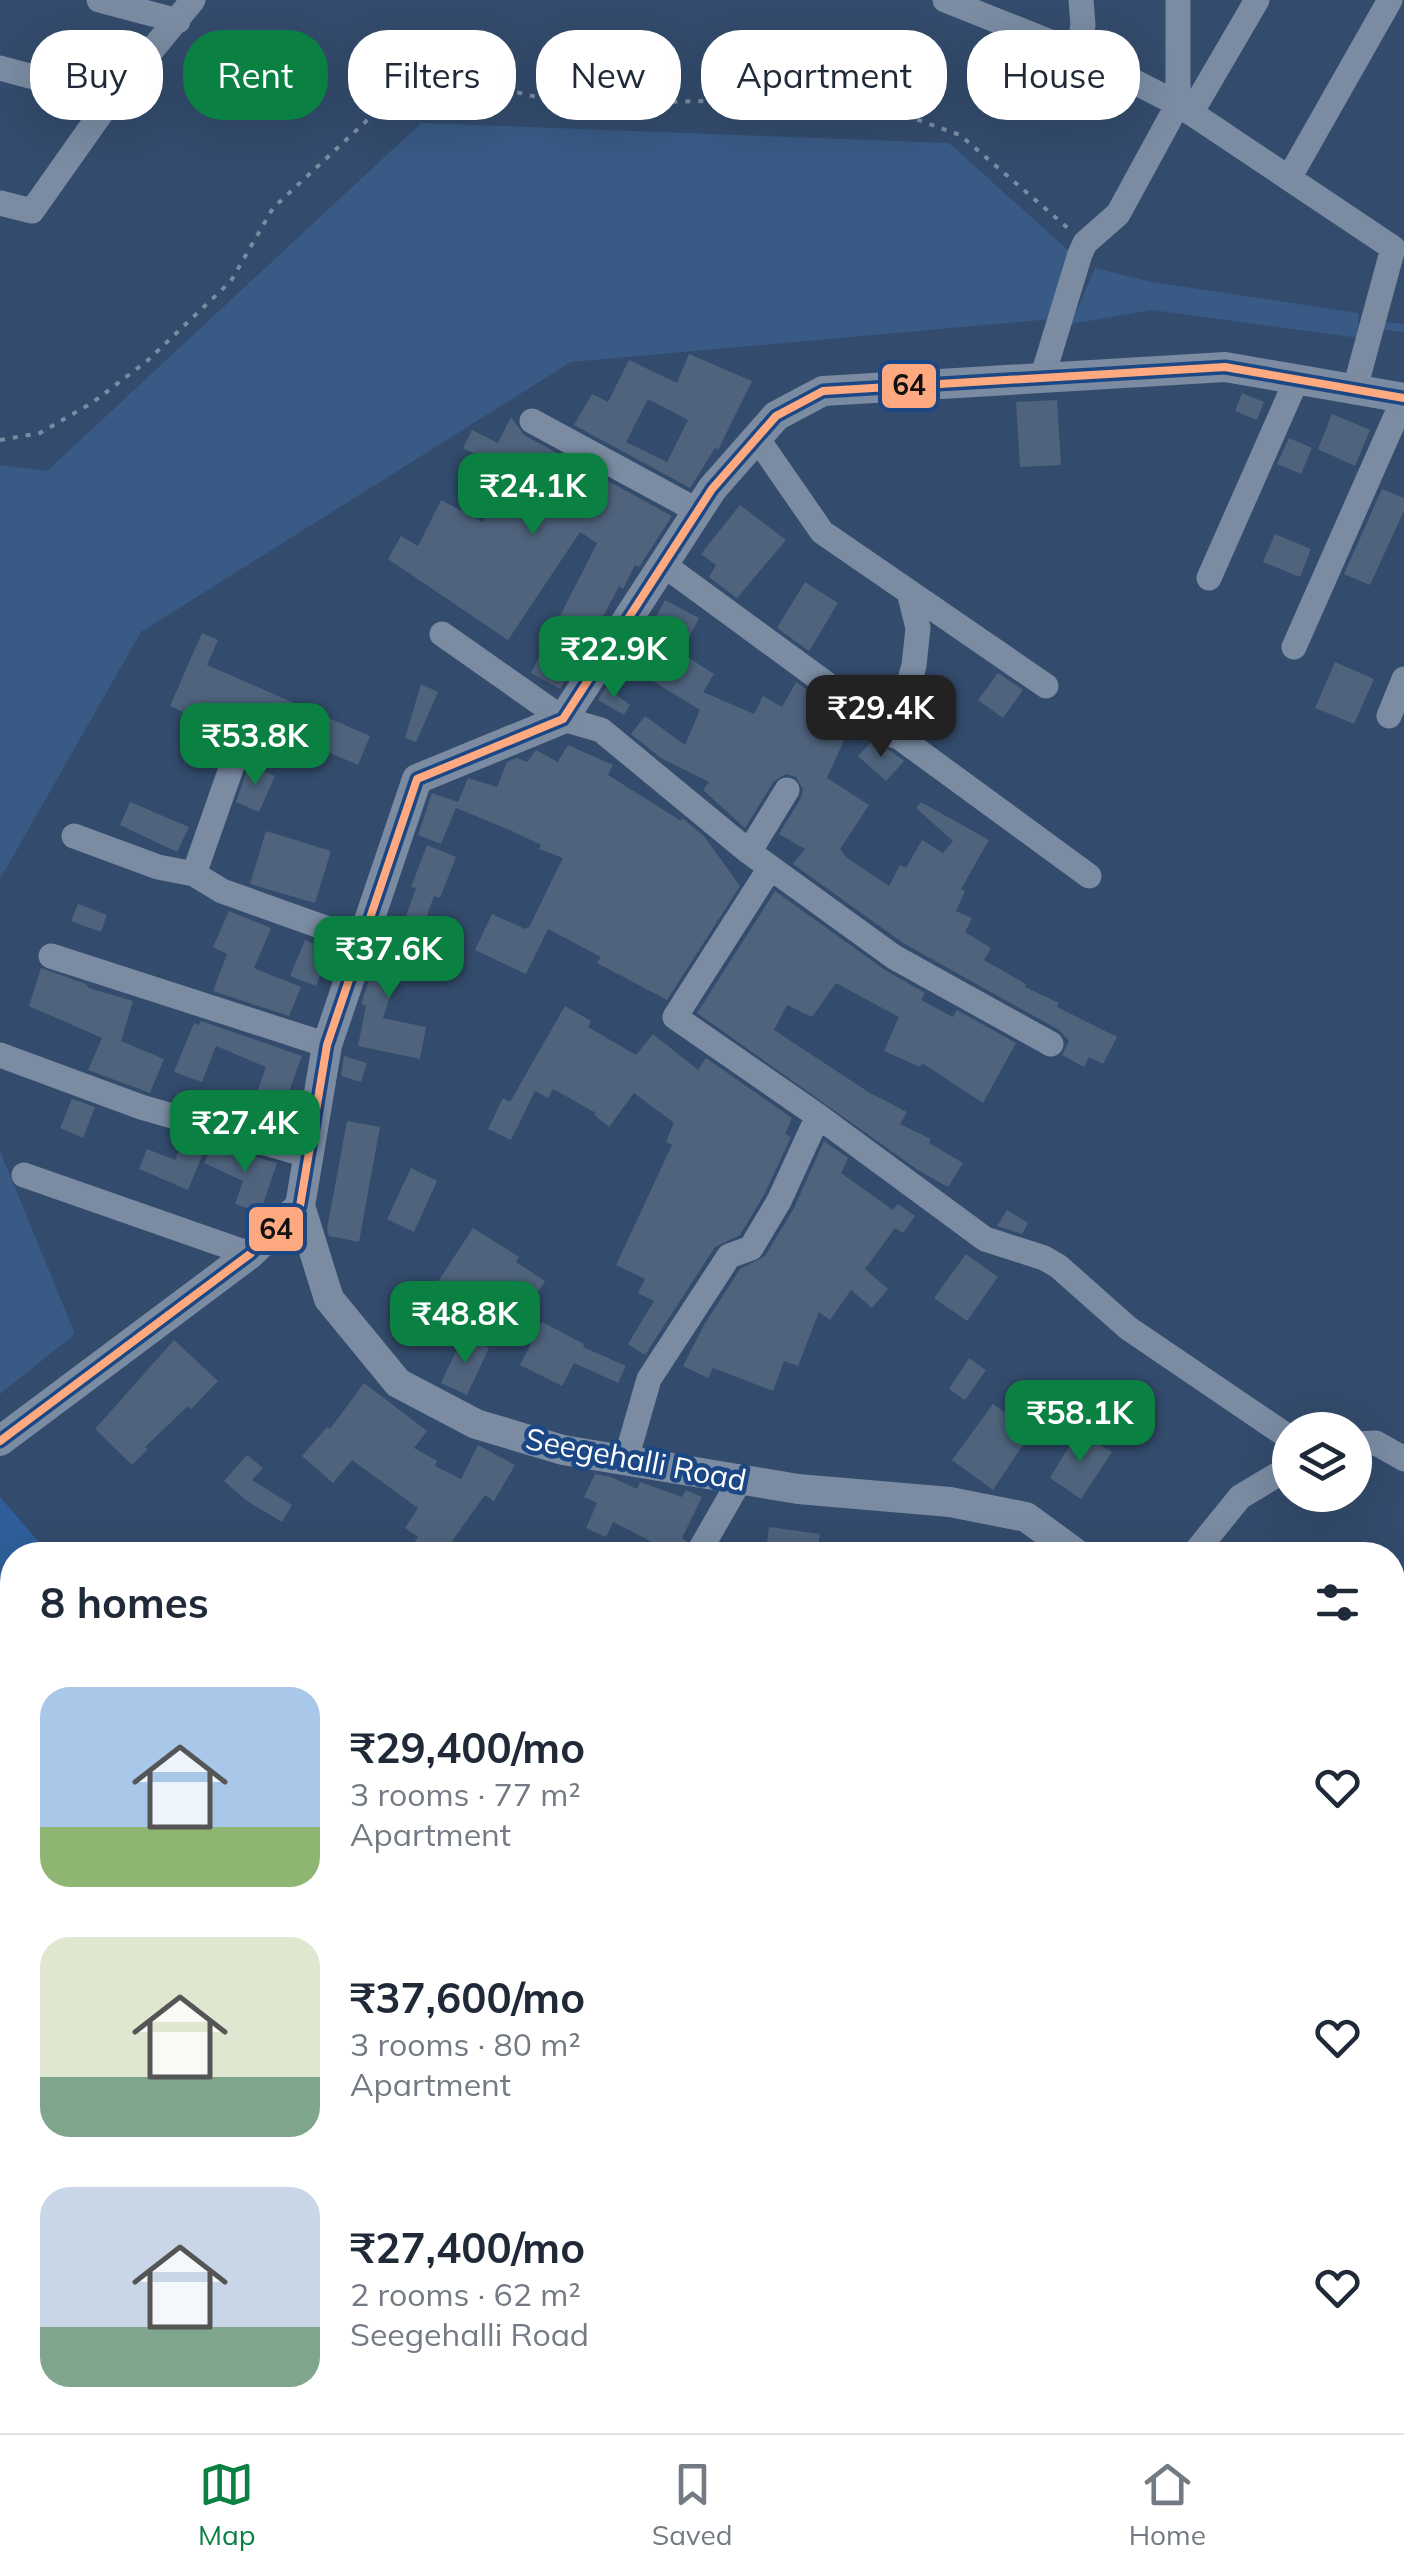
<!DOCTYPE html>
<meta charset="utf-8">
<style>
:root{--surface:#fff;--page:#f6f6f7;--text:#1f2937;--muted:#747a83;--line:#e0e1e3;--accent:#0b8043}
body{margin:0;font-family:Mulish,sans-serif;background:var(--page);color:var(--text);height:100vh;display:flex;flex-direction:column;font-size:38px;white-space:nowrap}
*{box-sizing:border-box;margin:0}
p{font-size:32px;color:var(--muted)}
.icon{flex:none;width:55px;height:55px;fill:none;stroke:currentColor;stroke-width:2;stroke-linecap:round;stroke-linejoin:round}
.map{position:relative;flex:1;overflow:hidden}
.drawer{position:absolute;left:0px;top:1542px;width:1405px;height:892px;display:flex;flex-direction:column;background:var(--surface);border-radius:40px 40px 0 0;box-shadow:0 10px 40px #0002}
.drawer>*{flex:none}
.guide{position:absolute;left:30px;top:30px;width:1345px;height:90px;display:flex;gap:20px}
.controls{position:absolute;left:1272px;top:1412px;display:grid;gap:20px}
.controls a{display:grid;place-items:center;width:100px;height:100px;border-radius:50%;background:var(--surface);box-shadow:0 10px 40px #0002;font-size:50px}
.price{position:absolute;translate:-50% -85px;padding:0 22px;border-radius:20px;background:var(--accent);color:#fff;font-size:32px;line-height:65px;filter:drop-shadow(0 2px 5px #0008)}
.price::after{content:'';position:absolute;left:50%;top:60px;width:30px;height:22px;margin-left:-15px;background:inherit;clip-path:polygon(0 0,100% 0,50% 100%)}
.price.active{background:#222;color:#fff}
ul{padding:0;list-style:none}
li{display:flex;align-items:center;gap:30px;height:250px;padding:0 40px}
li span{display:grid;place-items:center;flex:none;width:280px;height:200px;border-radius:30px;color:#555}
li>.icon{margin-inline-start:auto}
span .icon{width:120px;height:120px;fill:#fffc;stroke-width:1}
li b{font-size:42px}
h2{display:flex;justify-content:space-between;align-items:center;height:120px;padding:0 40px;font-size:42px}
.pill{padding:0 35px;border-radius:40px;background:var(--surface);box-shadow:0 10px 40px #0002;font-size:35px;line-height:90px}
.pill.active{background:var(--accent);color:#fff}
.menu{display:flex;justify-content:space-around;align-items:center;height:140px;border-top:2px solid var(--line);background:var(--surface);font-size:28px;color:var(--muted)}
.menu a{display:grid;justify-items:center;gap:5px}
.menu .active{color:var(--accent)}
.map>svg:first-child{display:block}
.green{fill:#2f5e9b}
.water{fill:#395a85}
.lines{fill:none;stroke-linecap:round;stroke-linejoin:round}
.stream{stroke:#395a85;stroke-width:8}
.building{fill:#4f637d;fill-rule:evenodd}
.path{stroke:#7a8ba2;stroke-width:4;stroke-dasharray:5 8;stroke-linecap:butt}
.service{stroke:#7a8ba2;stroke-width:12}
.minor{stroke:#7a8ba2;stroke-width:25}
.tertiary{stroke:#7a8ba2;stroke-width:30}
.bus-1-casing{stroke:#1b4784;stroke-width:15}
.bus-1{stroke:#ffa980;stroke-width:8}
.labels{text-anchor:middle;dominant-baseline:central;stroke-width:9;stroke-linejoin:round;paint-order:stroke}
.street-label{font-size:30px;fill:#fff;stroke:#1b4784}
.line-badge{stroke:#1b4784;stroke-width:4}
.pale-badge-label{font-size:28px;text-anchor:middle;font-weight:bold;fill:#111}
</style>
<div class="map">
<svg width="1404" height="2433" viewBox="0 0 1404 2433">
<rect width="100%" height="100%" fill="#334b6c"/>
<path class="green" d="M0,1497L50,1555H12V2036L0,2030Z
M1393,2365L1404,2375V2433H1258L1268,2423L1392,2422Z"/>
<path class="water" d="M421,123L949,143L1070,252L1053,319L571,362L141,632L0,879V465L47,471Z
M1095,268L1152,282L1358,313L1359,338L1152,310L1071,324Z
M0,1151L75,1334L0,1394Z"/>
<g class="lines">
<path class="stream" d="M1375,325L1404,328
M0,1733L12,1743
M190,2433L192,2422"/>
</g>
<path class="building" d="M689,354L752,381L718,450L715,448L690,488L574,425L592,394L608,402L629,360L677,383ZM648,399L688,420L667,462L626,442Z
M1242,393L1264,402L1257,420L1235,411Z
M1057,400L1061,465L1020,467L1016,402Z
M1332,414L1370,430L1355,466L1318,449Z
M511,417L524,435L672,516L639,567L635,565L623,589L619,586L590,642L557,622L597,543L580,532L508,640L388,559L401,536L418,546L441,500L483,522L509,471L463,448L472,430L498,443Z
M1289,438L1312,448L1301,474L1277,464Z
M1382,489L1404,498V511L1370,585L1344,574Z
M740,505L786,540L737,598L709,577L716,565L701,554Z
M1275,534L1311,549L1300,577L1263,562Z
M805,582L838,603L809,651L777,628Z
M665,600L699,618L681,653L714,674L703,692L754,714L763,696L782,707L796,682L820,699L807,722L845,738L827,778L869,805L840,849L846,857L889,886L900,865L906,868L922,840L943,853L953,841L916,808L921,802L989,840L961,889L965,891L956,911L972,918L965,932L991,948L984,960L1026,984L1025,987L1059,1003L1057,1007L1117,1037L1103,1064L1089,1057L1084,1067L1062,1055L1069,1041L1059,1030L903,943L793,864L805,849L779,834L801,798L803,789L796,777L786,774L774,781L745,828L703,790L709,782L661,758L631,734L645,716L685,745L700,710L622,662L632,648L638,651Z
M202,633L218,640L207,665L370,736L358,765L247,717L235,744L223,748L216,763L189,751L202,721L170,706Z
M546,644L575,665L560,689L531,673Z
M1335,662L1374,679L1354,724L1315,708Z
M998,673L1023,690L1003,718L978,700Z
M421,684L438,692L416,742L405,738Z
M606,687L630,705L624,715L598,700Z
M874,739L904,761L886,781L858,756Z
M568,745L613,765L608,775L681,821L682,818L704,836L740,886L667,1000L597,963L601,957L548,929L526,974L475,950L492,914L525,929L529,927L563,858L539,849L541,845L512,831L456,808L441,844L418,835L432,793L458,802L468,778L497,787L507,762L517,758L527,762L536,750L558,762Z
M249,765L275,776L259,812L236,802Z
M130,802L189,827L177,852L120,825Z
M266,831L331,851L315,903L250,884Z
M427,845L456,857L440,898L434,896L423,926L405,919L416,888L411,887Z
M775,891L885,970L925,993L921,1000L953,1017L957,1010L1016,1043L983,1103L922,1063L920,1067L884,1051L899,1017L836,983L812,1017L787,1005L774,1030L870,1093L907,1112L900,1124L931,1139L929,1143L963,1163L948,1187L918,1170L697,1013Z
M78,904L107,915L101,932L71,921Z
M229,911L271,928L254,968L301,987L289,1016L213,991L227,954L213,947Z
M389,920L412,928L383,1018L426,1027L420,1059L358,1046L366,1006L361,1004Z
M305,940L330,950L316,986L290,976Z
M41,968L86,984L89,988L133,1001L121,1041L164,1059L150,1093L88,1070L102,1038L29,1006Z
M565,1006L591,1021L588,1027L636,1055L653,1034L698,1070L706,1058L792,1118L785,1134L791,1137L765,1193L740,1235L715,1247L645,1355L628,1344L654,1301L638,1293L645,1279L616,1265L672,1145L666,1142L674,1123L634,1093L609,1127L594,1115L596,1113L553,1089L548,1098L535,1091L511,1140L488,1129L503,1098L510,1102Z
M201,1021L302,1056L286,1100L291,1101L284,1132L238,1118L242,1106L251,1109L266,1067L216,1046L202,1082L174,1072L194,1023L199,1025Z
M344,1056L367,1063L361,1082L341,1076Z
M72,1099L95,1107L83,1138L60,1128Z
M347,1121L380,1127L359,1242L329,1236L327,1229Z
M185,1137L206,1146L188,1190L139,1169L147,1149L175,1160Z
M824,1141L848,1158L841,1173L893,1210L898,1204L915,1216L903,1233L895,1228L865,1269L888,1289L872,1308L851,1290L830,1320L819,1312L798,1366L784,1361L773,1391L713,1368L708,1378L683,1366L704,1325L740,1269L765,1256L794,1208Z
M211,1147L226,1154L228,1149L277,1163L260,1213L235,1204L243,1181L204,1163Z
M411,1168L437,1181L414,1232L387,1219Z
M1007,1210L1028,1223L1022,1234L997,1226Z
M473,1228L519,1257L516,1262L545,1281L530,1305L500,1286L468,1335L422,1306Z
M966,1254L998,1277L967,1321L934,1298Z
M542,1322L584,1344L583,1347L626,1366L618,1383L574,1363L562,1386L520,1365Z
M463,1336L489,1348L467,1395L441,1383Z
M174,1340L218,1381L191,1409L188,1406L145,1447L148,1449L132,1465L95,1429Z
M969,1358L986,1370L965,1400L949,1389Z
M364,1383L427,1431L414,1448L437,1461L435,1466L461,1479L478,1445L515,1465L494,1501L485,1495L442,1555H422L411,1547L418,1537L405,1528L418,1508L352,1460L333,1483L302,1456L327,1427L330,1429Z
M993,1404L1032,1431L993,1490L952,1460Z
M1078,1431L1112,1452L1081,1499L1050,1478Z
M247,1455L263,1468L252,1480L292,1505L282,1522L247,1501L224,1481Z
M595,1474L611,1477L637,1489L640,1482L682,1497L686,1490L702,1497L682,1538L686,1541L681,1555H643L652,1542L613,1522L606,1537L586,1528L597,1503L584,1497Z
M769,1527L820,1534L817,1555L766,1550Z"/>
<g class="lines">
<path class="path" d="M0,440L40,433L92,403L147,361L231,281L273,208L391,98L434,80L456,78L537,97L597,104L774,99L896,112L960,135L1069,229"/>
<path class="service" d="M1392,1873L1404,1858"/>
<path class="minor" d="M99,0L178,21
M945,0L1078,53L1178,104L1393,248L1354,392
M1078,53L1083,25L1081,0
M0,68L93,93L109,102
M1191,113L1257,0
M1289,178L1390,0
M0,203L32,211L109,102L193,0
M1043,375L1080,254L1085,243L1118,214L1178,104V0
M532,421L698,511
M757,438L822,532L1046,686
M664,565L1089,876
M1209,578L1296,381
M442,634L563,719L601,730L749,852L894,957L1051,1044
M1294,647L1404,398
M1389,716L1404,679
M895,736L914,665L918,628L909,592
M74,836L158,867L194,874L222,891L362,941
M749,852L787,790
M770,868L675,1017L818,1116L985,1239L1044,1258L1058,1266L1128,1328L1290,1438
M194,874L234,760
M51,956L327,1045
M0,1055L141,1107L307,1155
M24,1175L250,1254
M1355,1444L1376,1443L1404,1459
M626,1459L649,1379L729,1256L751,1248L779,1201L818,1116
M697,1555L740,1480
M1193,1555L1240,1497L1290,1467
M0,2047L12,2054
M539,2422L551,2433
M8,2433L15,2422
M1089,2433L1092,2422"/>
<path class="tertiary" d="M300,1206L329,1299L398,1383L476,1424L563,1450L798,1489L950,1502L1026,1517L1078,1555
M0,1441L250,1254L300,1206L327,1045L417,779L563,719L712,489L776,416L823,391L1225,367L1404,398
M1392,1827L1404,1837"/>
<defs>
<path id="bus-1" d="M0,1441L250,1254L300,1206L327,1045L417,779L563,719L712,489L776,416L823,391L1225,367L1404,398"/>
</defs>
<use href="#bus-1" class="bus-1-casing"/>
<use href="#bus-1" class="bus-1"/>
</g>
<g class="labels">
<g class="street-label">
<text transform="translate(636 1459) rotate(11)">Seegehalli Road</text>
</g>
</g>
<g class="line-badge">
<rect x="880" y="362" width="58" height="48" rx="10" fill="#ffa980"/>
<rect x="247" y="1205" width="58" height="48" rx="10" fill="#ffa980"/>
</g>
<g class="pale-badge-label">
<text x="909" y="395">64</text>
<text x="276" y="1239">64</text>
</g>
</svg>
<div class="controls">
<a><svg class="icon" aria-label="layers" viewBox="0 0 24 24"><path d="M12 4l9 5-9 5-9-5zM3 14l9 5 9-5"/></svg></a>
</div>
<b class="price" style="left:533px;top:538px">₹24.1K</b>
<b class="price" style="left:614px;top:701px">₹22.9K</b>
<b class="price active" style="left:881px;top:760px">₹29.4K</b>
<b class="price" style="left:255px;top:788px">₹53.8K</b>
<b class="price" style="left:389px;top:1001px">₹37.6K</b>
<b class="price" style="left:245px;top:1175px">₹27.4K</b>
<b class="price" style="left:465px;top:1366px">₹48.8K</b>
<b class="price" style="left:1080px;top:1465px">₹58.1K</b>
<div class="guide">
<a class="pill">Buy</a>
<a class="pill active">Rent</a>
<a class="pill">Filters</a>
<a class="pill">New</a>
<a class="pill">Apartment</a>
<a class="pill">House</a>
</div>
<section class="drawer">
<h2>8 homes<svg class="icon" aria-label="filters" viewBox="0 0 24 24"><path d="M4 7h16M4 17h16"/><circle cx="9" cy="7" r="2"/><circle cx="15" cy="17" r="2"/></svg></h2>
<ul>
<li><span style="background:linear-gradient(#a9c7e8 70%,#8fb573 0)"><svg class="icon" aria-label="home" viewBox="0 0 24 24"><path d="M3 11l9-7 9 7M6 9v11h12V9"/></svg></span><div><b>₹29,400/mo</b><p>3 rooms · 77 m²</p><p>Apartment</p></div><svg class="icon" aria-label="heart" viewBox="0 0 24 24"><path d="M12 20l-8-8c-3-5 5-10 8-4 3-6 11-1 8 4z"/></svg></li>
<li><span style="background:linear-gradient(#dfe7d0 70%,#7fa58c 0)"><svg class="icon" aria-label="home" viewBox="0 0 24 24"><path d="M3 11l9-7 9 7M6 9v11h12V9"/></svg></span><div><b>₹37,600/mo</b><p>3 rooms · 80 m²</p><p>Apartment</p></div><svg class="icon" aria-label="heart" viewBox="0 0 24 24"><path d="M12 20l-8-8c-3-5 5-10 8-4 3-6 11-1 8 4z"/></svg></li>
<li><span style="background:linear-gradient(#c9d6e8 70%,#7fa58c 0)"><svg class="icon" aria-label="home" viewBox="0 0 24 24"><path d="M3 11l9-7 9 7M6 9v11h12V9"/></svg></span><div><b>₹27,400/mo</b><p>2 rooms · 62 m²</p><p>Seegehalli Road</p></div><svg class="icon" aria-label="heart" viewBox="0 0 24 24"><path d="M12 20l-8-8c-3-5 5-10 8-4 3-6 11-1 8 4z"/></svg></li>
</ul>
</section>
</div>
<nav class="menu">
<a class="active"><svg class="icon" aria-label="map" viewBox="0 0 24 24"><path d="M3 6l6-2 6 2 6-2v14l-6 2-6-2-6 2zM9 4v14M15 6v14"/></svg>Map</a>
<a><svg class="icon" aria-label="saved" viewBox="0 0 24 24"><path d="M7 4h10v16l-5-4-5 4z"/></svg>Saved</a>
<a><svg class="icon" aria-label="home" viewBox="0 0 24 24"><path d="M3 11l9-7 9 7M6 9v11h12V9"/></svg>Home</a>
</nav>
